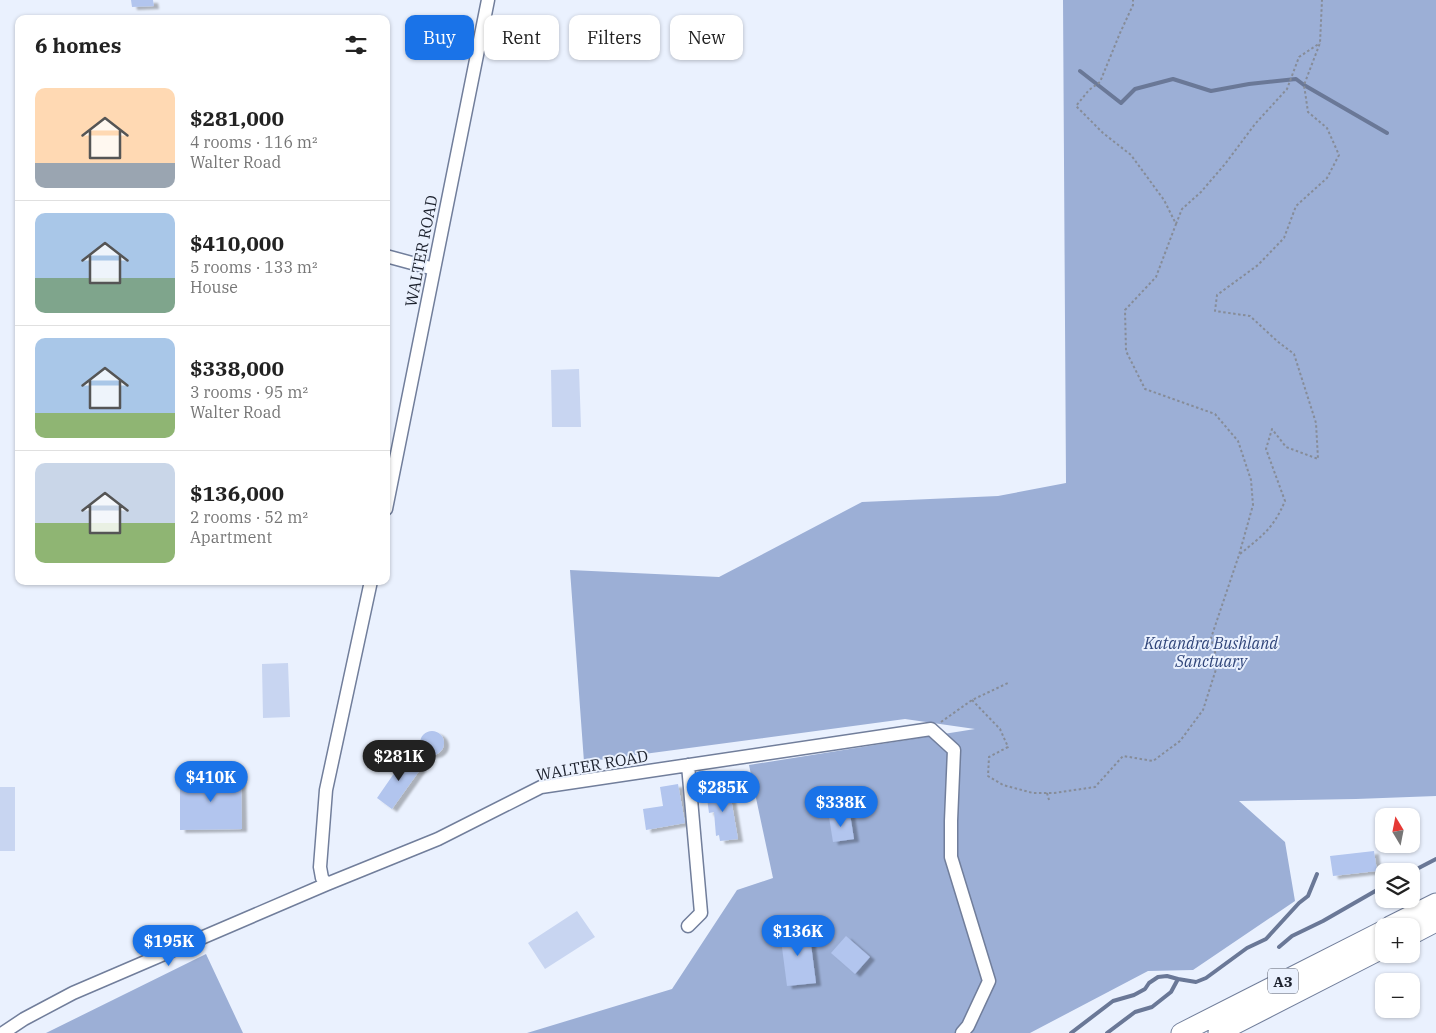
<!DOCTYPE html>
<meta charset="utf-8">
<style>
:root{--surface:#fff;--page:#f6f6f6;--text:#222;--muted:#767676;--line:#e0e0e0;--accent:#1a73e8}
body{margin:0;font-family:"IBM Plex Serif",serif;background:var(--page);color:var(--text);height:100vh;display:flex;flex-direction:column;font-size:19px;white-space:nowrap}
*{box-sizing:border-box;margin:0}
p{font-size:16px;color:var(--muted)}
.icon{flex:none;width:28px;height:28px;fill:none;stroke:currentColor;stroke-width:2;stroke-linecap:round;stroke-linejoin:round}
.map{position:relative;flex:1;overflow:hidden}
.side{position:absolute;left:15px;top:15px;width:375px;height:570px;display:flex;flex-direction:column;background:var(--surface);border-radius:10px;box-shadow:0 1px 4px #0004}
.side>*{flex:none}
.hud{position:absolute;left:405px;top:15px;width:475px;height:45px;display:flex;gap:10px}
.needle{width:32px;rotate:350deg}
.tools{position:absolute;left:1375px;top:808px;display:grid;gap:10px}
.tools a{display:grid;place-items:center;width:45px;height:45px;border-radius:10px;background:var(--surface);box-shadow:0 1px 4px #0004;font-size:25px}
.price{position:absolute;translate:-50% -42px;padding:0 11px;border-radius:18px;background:var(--accent);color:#fff;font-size:16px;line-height:32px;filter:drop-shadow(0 1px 2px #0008)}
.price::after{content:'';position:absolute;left:50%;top:30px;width:15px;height:11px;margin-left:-8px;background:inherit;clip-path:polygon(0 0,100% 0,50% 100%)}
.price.on{background:#222;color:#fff}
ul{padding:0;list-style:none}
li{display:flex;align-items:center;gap:15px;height:125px;padding:0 20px}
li+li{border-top:1px solid var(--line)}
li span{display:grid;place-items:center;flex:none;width:140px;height:100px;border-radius:10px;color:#555}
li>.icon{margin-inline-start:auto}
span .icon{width:60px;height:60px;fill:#fffc;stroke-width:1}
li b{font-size:21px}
h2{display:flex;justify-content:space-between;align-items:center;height:60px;padding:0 20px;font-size:21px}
.tag{padding:0 18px;border-radius:10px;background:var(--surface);box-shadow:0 1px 4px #0004;font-size:18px;line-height:45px}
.tag.on{background:var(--accent);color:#fff}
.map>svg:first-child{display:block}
.green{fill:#c8d5f1}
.forest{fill:#9cafd6}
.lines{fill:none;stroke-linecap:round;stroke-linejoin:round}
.stream{stroke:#6a7897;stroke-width:4}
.building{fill:#b2c5ee;filter:url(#shadow)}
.minor-casing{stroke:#717e9b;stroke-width:15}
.highway-casing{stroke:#717e9b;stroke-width:21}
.path{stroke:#868c98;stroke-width:2;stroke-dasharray:2.5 2.5;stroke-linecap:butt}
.minor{stroke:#fff;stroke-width:12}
.highway{stroke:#fff;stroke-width:19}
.labels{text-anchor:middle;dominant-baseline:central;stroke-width:4;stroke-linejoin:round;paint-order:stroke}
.shield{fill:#eaf1fe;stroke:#5a5f6c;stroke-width:1}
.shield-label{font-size:15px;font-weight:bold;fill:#1c212d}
.street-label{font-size:16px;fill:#1c212d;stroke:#eaf1fe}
.park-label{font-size:16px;font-style:italic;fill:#31467a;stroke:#eaf1fe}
</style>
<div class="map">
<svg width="1436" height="1033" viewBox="0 0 1436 1033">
<defs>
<filter id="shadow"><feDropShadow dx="5" dy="3" stdDeviation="1" flood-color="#0004"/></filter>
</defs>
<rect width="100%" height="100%" fill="#eaf1fe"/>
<path class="green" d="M579,369L581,427H552L551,370Z
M288,663L290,717L263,718L262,664Z
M0,787H15V851H0Z
M577,911L595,937L545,969L528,943Z"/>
<path class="forest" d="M1063,0H1436V796L1356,799L1239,801L1285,842L1295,901L1193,970L1148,971L1030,1033H527L672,989L737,890L773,878L749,765L975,729L905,719L584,762L570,570L719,577L862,502L998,496L1066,483Z
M206,954L243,1033H46Z"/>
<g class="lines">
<path class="stream" d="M1080,71L1121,103L1135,89L1173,79L1211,91L1249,84L1296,79L1304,85L1387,133
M1411,872L1436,859
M1279,947L1292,936L1323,921L1384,886
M1071,1033L1113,1001L1134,995L1145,989L1149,983L1158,977L1167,976L1178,979
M1107,1033L1135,1012L1152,1007L1171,992L1178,979L1196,982L1206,978L1247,948L1266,939L1299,903L1308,896L1317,874"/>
</g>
<path class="building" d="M131,0H153L154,6L132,7Z
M420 743a12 12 0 1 1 24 0a12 12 0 1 1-24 0Z
M406,756L422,767L392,809L377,798Z
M241,775L242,829L180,830V776Z
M678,784L685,823L646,830L643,809L663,806L660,787Z
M729,787L738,839L720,841L719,835L716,836L714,812L709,813L706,791Z
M850,814L854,839L833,842L829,817Z
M1374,851L1377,871L1333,876L1330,856Z
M809,929L816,983L787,986L780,932Z
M846,936L870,957L855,974L831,953Z"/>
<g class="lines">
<defs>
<path id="minor" d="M386,256L434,269
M386,509L488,0
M688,765L701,913L688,926
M327,884L322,878L320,867L326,790L371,581
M3,1033L24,1019L73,993L327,884L438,839L541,787L931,729L954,750L951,821V857L989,981L968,1026L962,1033"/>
<path id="highway" d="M1390,926L1436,903
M1411,935L1436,922
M1181,1033L1384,930
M1218,1033L1384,948"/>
</defs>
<use href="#minor" class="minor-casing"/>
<use href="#highway" class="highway-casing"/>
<path class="path" d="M1176,224L1182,209L1201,192L1225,164L1255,124L1287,89L1299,57L1320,43
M1240,554C1263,535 1273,529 1285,501L1266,449L1272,429L1286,447L1318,459L1316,423L1294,354L1277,341L1250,316L1215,311L1217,295L1258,265L1284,238L1296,206L1327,178L1339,155L1327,128L1308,112L1304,85L1320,43L1322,0
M972,700L1000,729L1008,747L989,757L988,776L1003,785L1033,793H1054L1095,787L1123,756L1153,761L1180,741L1203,710L1218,663L1211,638L1239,555L1253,505L1251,480L1238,441L1215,414L1145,389L1126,351L1125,310L1156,277L1176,224L1164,200L1131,155L1103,133L1076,106L1089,90L1100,82L1120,33L1133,5V0
M941,722L972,700L1008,683
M1047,793L1049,800"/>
<use href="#minor" class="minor"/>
<use href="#highway" class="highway"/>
</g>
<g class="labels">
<rect class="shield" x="1268" y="968.5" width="30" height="25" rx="4"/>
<g class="shield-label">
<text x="1283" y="981">A3</text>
</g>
<g class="street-label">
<text transform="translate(421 251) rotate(-79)">WALTER ROAD</text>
<text transform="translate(592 765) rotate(-10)">WALTER ROAD</text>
</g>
<g class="park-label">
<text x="1211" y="643">Katandra Bushland<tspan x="1211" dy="18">Sanctuary</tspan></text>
</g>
</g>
</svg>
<div class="tools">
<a><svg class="needle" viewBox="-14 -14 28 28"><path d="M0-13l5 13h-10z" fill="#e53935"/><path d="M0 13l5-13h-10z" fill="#767676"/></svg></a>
<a><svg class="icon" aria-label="layers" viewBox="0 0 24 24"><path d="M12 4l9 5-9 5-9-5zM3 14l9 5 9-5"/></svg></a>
<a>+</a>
<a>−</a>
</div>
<b class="price on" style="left:399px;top:782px">$281K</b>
<b class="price" style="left:211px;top:803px">$410K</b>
<b class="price" style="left:723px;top:813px">$285K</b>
<b class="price" style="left:841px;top:828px">$338K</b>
<b class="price" style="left:798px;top:957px">$136K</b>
<b class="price" style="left:169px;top:967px">$195K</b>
<div class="hud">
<a class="tag on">Buy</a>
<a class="tag">Rent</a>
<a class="tag">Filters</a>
<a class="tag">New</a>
</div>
<section class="side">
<h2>6 homes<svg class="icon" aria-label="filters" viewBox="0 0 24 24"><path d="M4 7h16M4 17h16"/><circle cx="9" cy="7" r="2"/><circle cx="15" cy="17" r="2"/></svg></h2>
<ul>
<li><span style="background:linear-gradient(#ffd9b3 75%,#9aa5b1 0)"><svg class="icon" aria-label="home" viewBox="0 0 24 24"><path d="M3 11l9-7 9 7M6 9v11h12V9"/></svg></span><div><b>$281,000</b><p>4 rooms · 116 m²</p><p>Walter Road</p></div></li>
<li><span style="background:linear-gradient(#a9c7e8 65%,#7fa58c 0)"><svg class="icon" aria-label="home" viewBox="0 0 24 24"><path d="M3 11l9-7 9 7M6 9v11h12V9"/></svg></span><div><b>$410,000</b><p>5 rooms · 133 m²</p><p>House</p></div></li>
<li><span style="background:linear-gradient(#a9c7e8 75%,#8fb573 0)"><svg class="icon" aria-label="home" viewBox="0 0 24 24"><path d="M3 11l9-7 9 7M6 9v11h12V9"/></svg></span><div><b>$338,000</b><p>3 rooms · 95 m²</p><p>Walter Road</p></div></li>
<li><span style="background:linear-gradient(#c9d6e8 60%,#8fb573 0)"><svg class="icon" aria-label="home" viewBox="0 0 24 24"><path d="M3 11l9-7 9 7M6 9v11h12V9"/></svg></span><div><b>$136,000</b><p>2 rooms · 52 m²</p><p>Apartment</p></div></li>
</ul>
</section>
</div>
